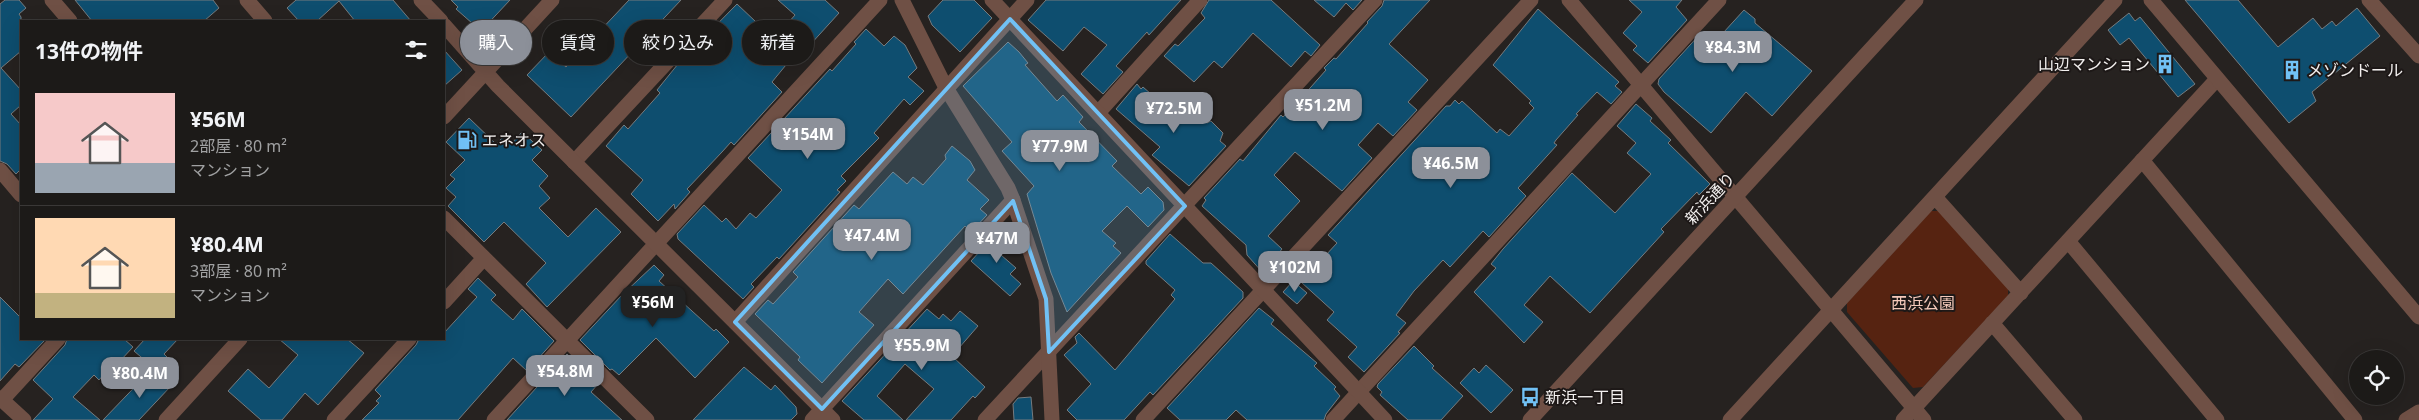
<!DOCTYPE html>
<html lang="ja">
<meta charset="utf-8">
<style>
:root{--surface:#1c1a18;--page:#292725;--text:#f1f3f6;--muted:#a0a1a2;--line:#3a3837;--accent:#8c9099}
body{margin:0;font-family:"Noto Sans","Noto Sans JP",sans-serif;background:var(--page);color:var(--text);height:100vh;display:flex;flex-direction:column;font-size:19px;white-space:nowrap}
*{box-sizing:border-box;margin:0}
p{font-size:16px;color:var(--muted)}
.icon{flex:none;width:28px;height:28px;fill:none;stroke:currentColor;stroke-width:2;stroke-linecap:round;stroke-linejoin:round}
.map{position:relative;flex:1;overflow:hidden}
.panel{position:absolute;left:20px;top:20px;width:425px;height:320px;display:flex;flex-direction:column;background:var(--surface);border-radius:0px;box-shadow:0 5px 20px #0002,0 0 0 1px var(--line)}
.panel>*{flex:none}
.top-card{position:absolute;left:460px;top:20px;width:475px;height:45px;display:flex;gap:10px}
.controls{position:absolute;left:2349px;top:350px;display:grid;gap:10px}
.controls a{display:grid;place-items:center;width:55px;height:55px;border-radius:50%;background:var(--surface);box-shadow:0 5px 20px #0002,0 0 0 1px var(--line);font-size:25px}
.price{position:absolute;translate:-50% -42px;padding:0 11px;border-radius:10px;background:var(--accent);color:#fff;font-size:16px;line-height:32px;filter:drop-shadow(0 1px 2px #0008)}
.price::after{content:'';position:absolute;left:50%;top:30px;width:15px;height:11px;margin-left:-8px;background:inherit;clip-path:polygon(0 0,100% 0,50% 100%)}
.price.active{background:#222;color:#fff}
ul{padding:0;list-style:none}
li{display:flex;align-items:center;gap:15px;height:125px;padding:0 15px}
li+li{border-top:1px solid var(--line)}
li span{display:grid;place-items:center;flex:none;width:140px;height:100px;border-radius:0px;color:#555}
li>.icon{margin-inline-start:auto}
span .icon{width:60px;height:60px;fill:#fffc;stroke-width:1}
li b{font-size:21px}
h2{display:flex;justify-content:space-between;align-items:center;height:60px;padding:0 15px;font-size:21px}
.pill{padding:0 18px;border-radius:22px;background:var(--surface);box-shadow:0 5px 20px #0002,0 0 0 1px var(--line);font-size:18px;line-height:45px}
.pill.active{background:var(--accent);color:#fff}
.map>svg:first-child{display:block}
.green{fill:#562311}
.building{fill:#0e4e6f;stroke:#767b7e}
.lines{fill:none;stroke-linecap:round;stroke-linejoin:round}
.minor{stroke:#6f5045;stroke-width:15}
.tertiary{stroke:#6f5045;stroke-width:15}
.marked{fill:#71c1f5;fill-opacity:0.2;stroke:#71c1f5;stroke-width:4;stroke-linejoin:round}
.labels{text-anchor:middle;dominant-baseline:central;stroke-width:4;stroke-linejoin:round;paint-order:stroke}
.poi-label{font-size:16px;fill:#f3f0ef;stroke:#1d1817;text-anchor:start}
.street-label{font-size:16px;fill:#f3f0ef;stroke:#1d1817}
.park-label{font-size:16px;fill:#f4c9ba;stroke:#1d1817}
</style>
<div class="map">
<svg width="2419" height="420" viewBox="0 0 2419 420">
<rect width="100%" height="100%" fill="#262220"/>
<path class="green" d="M1931,211H1939L2008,288V296L1923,387L1913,388L1847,312V303Z"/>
<path class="building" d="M5,0H19L26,8L19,14L21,17V51L1,68L21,90V105L11,114L21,125V169L16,174L7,164L0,161V4Z
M75,0H213L219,8L204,21H92Z
M296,0H393L411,21H355L339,1L317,21H299L287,8Z
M451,0H510L481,31L456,9L458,7Z
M629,0H681L571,117L527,75L549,52L566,67Z
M778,0H825L839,13L799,57L795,54L772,82L782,92L734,145L731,142L722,152L687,189L690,192L675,209L674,204L658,221L631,194L643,180L606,146L624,125L628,129L660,93L657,90L678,64L737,4L774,39L795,15Z
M943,0H974L992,18L960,52L932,25L928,16Z
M1046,0H1181L1149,35L1147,32L1116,66L1123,72L1103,94L1081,74L1107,45L1084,27L1063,51L1028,20Z
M1209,0H1271L1320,45L1311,56L1305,51L1291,67L1253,33L1222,68L1214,61L1194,82L1164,56L1175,44L1178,46L1205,18L1201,13Z
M1314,0H1362L1353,10L1346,3L1334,17Z
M1384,0H1430L1389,44L1428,80L1408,102L1417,110L1393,136L1378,123L1358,145L1372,158L1342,191L1295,152L1274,175L1300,201L1268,236L1282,249L1263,273L1247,255L1246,245L1202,206L1206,200L1204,198L1240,159L1243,161L1281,115L1283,117L1303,96L1326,70L1324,68L1334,58L1336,59L1368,23L1367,22L1382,6Z
M1629,0H1682L1676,7L1687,20L1648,63L1633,50L1637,46L1623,33L1642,12Z
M2185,0H2238L2278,47L2313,18L2322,29L2332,21L2336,26L2357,8L2380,36L2312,92L2316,101L2289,123Z
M1538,9L1619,82L1615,86L1622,92L1611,104L1597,92L1576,114L1578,115L1556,140L1554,143L1557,145L1518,188L1526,196L1489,237L1483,231L1450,267L1443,260L1414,291L1396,315L1406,323L1398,332L1400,333L1364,372L1348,357L1357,347L1327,320L1334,312L1301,282L1337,243L1328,235L1446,106H1450L1455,100L1459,104L1462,101L1497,133L1500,129L1509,136L1534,108L1529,103L1531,101L1493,65Z
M1744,10L1755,19V23L1812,71L1772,116L1746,92L1711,133L1664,92L1658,84L1659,79L1701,33L1713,44Z
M2129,13L2135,21L2140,17L2195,84L2178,97L2129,38L2120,45L2108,30Z
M866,29L884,46L894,36L905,45L917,68L908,77L924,91L910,105L904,99L874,133L879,138L841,176L846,181L837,190L840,192L779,259L777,257L751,284L754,287L743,299L678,239L677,234L704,205L722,222L726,218L736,229L750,213L756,218L782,190L748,158L830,69L832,71L856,44L854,42Z
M1008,42L1019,52L1028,63L1025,65L1057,101L1063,95L1083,117L1079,122L1117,161L1112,166L1141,194L1148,187L1163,202L1164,210L1148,227L1127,206L1102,231L1116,243L1113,246L1121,253L1067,312L1051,273L1027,194L1034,186L1002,151L1012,142L963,86Z
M444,50L462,70L444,86Z
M1137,84L1141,89L1143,87L1168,109L1170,106L1182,116L1189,108L1207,123L1211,121L1223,133L1220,141L1226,146L1189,186L1152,155L1160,147L1116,109Z
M1636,104L1652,118L1650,121L1671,140L1668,143L1710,184L1699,195L1697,192L1661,229L1664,232L1590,313L1550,276L1524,305L1543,322L1524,343L1474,292L1496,268L1491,264L1503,249L1572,173L1615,213L1651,174L1627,153L1636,143L1617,126Z
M469,118L496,144L503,137L511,144L522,132L542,150L532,160L548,176L539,186L550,198L539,208L568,237L596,208L621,232L547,307L526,284L546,263L504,222L484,242L448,206L456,197L446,188L455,179L450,175L465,160L446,142Z
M952,146L970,161L975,170L967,180L989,200L980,209L987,215L971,232L965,226L903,294L888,279L859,312L874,325L822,383L798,360L800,357L755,314L768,300L773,304L798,277L793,272L854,205L859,209L893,172L907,184L913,177L923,185L946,159L945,155Z
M1001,228L1005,232L1003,235L1006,238L1002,243L1007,247L1001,255L1016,268L1010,274L1021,284L1010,296L971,261Z
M1170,234L1203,263H1211L1243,292V298L1153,395L1150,392L1124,420H1077L1067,410L1091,384L1064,355L1077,343L1075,337L1079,333L1115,370L1175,299L1171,295L1175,290L1146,264V261Z
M654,265L664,275L659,281L714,331L716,329L729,342L695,378L656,338L619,375L612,369L610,370L580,340L622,295Z
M478,278L496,295L491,300L513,320L522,309L554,341L527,371L513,358L458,420H362L379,403L376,401L381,396L375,390L416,345L419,339H444V333L477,297L468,289Z
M1293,281L1307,293L1297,304L1283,292Z
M0,297L21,318V339H46L19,367L15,364L0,381Z
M1259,308L1274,320L1271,324L1317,363L1314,366L1336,387L1334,389L1340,396L1326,414L1324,420H1247L1236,410L1226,420H1180L1167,408Z
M927,309L939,319L943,314L951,321L960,311L978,326L952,356L985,387L975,398L973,396L951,420H906L934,389L905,364L877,396L903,420H864L842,401Z
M67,339H124L133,347L120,361L118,358L99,380L94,375L73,397L100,420H33L53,399L33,380L65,345Z
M145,339H178L164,354L172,362L161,374L134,351Z
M279,339H347L364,353L318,405L305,393L282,420H261L228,391L248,369L269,388L298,355Z
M1414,346L1434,366L1432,368L1463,396L1441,420H1408L1380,395L1382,392L1377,387L1378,384Z
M567,354L598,384L591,392L622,420H507Z
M1486,365L1513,390L1491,413L1460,383L1474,368L1479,373Z
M744,367L771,390L775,385L796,407L797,414L791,420H693Z
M152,369L171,386L139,420H103Z
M1031,397L1033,420H1014L1013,404L1018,398Z"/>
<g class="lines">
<path class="minor" d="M52,0L70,21
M247,0L265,21
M1569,0L1924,420
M2369,0L2419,56
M1098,113L1200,0
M2142,160L2355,420
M574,162L725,0
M0,170L21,195
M1935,197L2021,293
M444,218L647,420
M2068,241L2217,420
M444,302L484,258
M735,322L1027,0
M1992,323L2075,420
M0,398L24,420
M2,400L58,339
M822,409L1013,200
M334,420L409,339
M494,420L880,0
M985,420L1375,0
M1143,420L1531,0
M1333,420L1719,0
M1730,420L2115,0
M1903,420L2217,79"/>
<path class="tertiary" d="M421,0L441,21
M902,0L946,88L1008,188L1013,200L1046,299L1052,420
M992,0L1385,420
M2151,0L2419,317
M444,25L498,86L833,420
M444,117L552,0
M166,420L240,339
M812,420L822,409
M1530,420L1916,0
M2406,420L2419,412"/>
</g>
<path class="marked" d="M1010,19L1185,206L1049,352L1046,299L1013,201L822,409L735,322Z"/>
<defs>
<symbol id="building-bare" viewBox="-9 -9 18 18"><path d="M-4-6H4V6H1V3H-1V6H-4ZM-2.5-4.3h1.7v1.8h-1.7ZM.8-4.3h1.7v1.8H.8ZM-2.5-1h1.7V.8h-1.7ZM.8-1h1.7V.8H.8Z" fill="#71c1f5" stroke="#1d1817" stroke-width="2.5" paint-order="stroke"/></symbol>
<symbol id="fuel-bare" viewBox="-9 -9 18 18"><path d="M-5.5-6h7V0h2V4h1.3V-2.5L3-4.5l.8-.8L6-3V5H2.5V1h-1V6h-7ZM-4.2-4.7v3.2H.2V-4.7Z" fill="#71c1f5" stroke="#1d1817" stroke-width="2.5" paint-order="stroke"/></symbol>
<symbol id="bus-bare" viewBox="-9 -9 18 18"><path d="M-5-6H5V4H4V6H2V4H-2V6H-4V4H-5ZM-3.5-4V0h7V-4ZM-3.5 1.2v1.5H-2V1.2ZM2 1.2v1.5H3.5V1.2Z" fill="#71c1f5" stroke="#1d1817" stroke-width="2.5" paint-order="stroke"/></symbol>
</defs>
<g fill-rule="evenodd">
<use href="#building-bare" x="2151" y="50" width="28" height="28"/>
<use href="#building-bare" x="2278" y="56" width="28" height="28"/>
<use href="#fuel-bare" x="453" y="126" width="28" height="28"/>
<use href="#bus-bare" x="1516" y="383" width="28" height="28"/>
</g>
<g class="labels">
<g class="poi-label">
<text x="2150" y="64" text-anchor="end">山辺マンション</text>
<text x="2307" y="70">メゾンドール</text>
<text x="482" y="140">エネオス</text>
<text x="1545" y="397">新浜一丁目</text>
</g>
<g class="street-label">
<text transform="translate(1710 198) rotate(-47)">新浜通り</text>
</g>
<g class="park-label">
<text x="1923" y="303">西浜公園</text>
</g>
</g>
</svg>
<div class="controls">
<a><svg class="icon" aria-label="locate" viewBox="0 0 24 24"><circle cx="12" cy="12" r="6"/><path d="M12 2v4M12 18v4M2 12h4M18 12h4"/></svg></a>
</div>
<b class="price" style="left:1733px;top:73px">¥84.3M</b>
<b class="price" style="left:1323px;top:131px">¥51.2M</b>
<b class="price" style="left:1174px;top:134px">¥72.5M</b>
<b class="price" style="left:808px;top:160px">¥154M</b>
<b class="price" style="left:1060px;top:172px">¥77.9M</b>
<b class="price" style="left:1451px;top:189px">¥46.5M</b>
<b class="price" style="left:872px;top:261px">¥47.4M</b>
<b class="price" style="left:997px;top:264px">¥47M</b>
<b class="price" style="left:1295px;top:293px">¥102M</b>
<b class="price active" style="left:653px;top:328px">¥56M</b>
<b class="price" style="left:922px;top:371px">¥55.9M</b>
<b class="price" style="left:565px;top:397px">¥54.8M</b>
<b class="price" style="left:140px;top:399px">¥80.4M</b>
<div class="top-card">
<a class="pill active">購入</a>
<a class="pill">賃貸</a>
<a class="pill">絞り込み</a>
<a class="pill">新着</a>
</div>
<section class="panel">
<h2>13件の物件<svg class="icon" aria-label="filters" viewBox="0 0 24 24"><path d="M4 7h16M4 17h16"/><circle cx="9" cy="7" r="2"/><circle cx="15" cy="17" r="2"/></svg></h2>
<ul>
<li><span style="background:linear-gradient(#f6c9c9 70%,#9aa5b1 0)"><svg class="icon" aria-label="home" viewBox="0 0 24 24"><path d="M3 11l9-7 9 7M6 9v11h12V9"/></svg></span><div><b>¥56M</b><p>2部屋 · 80 m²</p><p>マンション</p></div></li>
<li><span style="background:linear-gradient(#ffd9b3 75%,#c2b280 0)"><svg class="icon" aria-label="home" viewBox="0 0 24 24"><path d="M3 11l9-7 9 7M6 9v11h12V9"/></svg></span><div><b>¥80.4M</b><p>3部屋 · 80 m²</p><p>マンション</p></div></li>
</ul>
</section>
</div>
